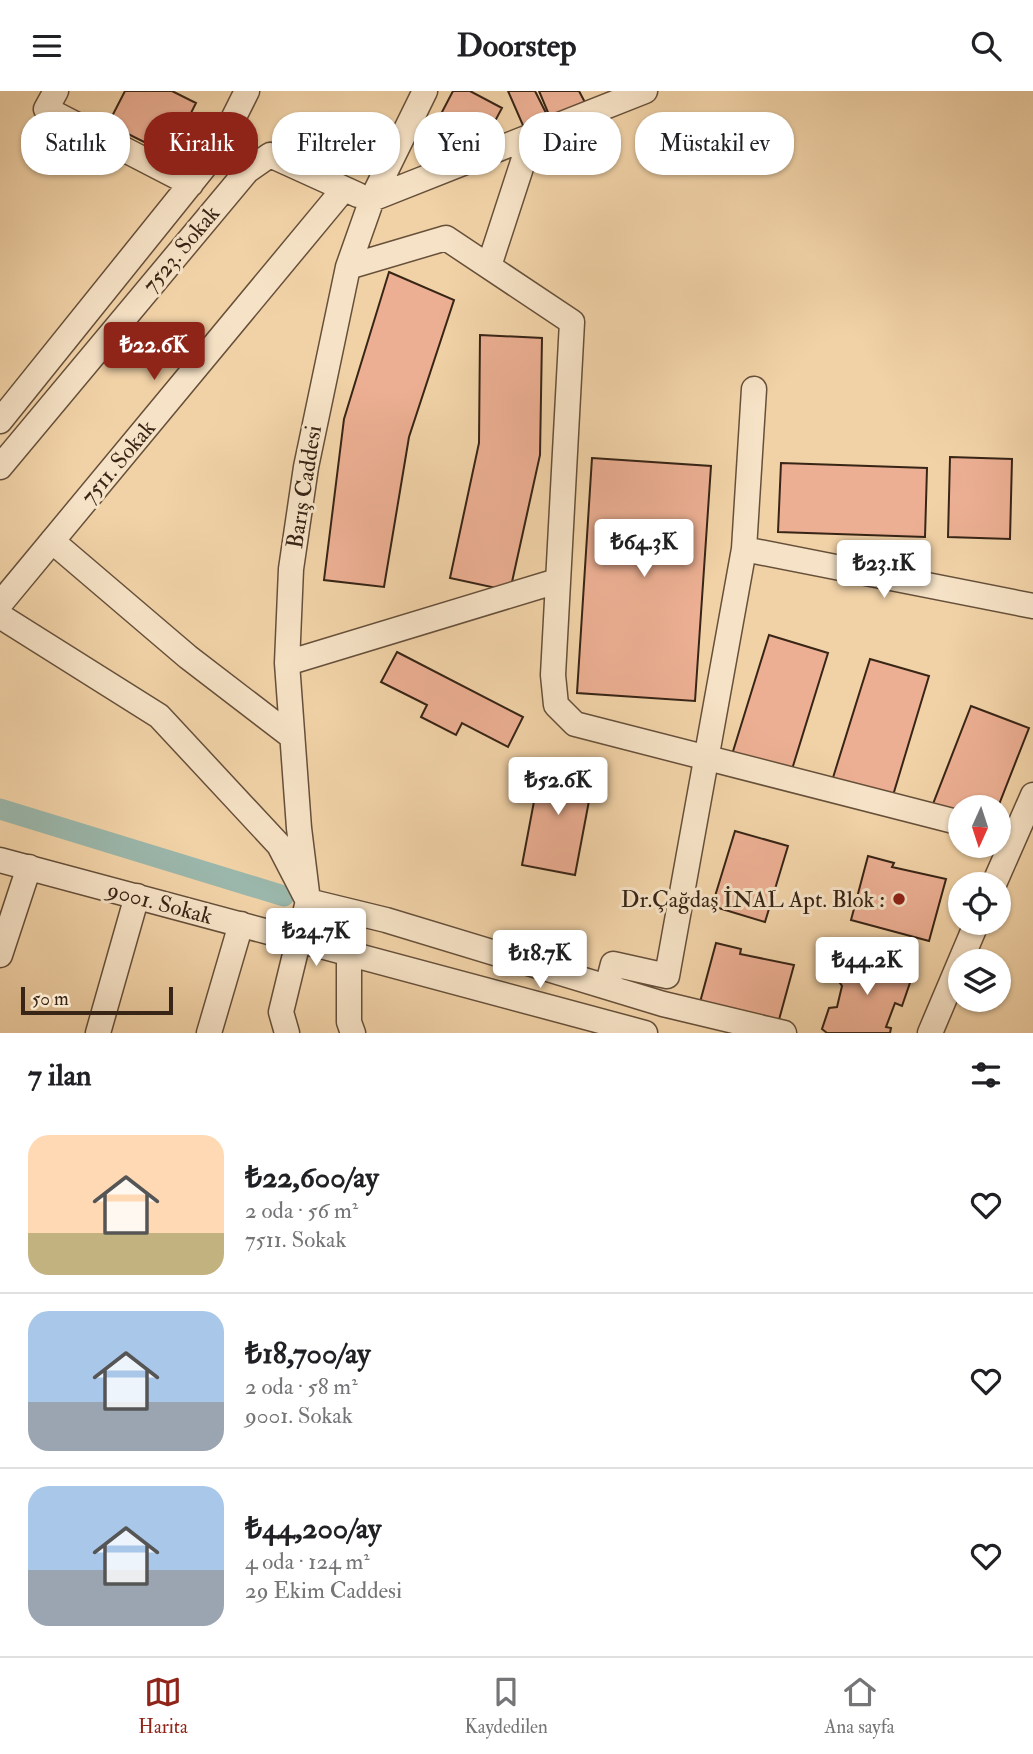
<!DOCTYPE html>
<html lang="tr">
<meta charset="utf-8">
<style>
:root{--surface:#fff;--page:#f6f6f6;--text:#202124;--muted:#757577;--line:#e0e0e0;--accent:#8f2418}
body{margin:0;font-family:"IM FELL Double Pica",serif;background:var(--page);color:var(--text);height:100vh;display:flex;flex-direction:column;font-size:26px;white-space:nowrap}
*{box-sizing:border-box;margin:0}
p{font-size:23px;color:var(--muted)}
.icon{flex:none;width:38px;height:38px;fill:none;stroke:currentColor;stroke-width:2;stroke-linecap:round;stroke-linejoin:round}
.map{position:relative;height:942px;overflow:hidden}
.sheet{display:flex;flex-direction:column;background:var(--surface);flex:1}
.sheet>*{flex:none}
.hud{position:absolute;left:21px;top:21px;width:992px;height:63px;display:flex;gap:14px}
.needle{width:46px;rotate:183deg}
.tools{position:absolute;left:948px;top:704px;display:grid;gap:14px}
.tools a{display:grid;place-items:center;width:63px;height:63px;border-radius:50%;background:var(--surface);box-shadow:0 2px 5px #0004;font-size:35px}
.scale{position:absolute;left:21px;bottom:18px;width:152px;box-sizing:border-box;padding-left:7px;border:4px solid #382516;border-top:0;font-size:19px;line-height:24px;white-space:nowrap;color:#382516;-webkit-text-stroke:5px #f6e2c6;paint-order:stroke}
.price{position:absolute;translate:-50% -60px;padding:0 16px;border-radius:7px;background:#fff;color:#222;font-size:23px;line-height:46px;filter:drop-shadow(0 2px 4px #0008)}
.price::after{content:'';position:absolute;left:50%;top:42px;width:21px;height:16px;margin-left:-10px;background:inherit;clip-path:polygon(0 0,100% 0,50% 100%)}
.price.selected{background:var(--accent);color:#fff}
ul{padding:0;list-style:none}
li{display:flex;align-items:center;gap:21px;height:175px;padding:0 28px}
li+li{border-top:2px solid var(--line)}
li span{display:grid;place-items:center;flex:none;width:196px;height:140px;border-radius:21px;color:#555}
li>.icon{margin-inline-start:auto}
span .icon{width:84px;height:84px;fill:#fffc;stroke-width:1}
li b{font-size:30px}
h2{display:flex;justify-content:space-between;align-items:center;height:84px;padding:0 28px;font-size:30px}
.pill{padding:0 24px;border-radius:28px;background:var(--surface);box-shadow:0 2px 5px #0004;font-size:24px;line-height:63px}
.pill.selected{background:var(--accent);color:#fff}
header{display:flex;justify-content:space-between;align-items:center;height:91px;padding:0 28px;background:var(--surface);font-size:32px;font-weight:700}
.menu{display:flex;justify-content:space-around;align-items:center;height:98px;border-top:2px solid var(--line);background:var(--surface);font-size:19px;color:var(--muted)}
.menu a{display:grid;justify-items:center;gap:4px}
.menu .selected{color:var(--accent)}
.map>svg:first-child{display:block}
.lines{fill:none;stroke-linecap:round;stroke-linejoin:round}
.canal{stroke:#9bb7ab;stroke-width:21}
.building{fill:#ecaf93;stroke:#382516;stroke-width:2}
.minor-casing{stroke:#66503a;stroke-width:27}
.minor{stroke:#f6e2c6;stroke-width:24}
.poi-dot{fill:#8f2418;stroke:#f6e2c6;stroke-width:2.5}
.labels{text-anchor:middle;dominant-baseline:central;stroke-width:6;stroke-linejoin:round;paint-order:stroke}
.street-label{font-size:23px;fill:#382516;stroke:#f6e2c6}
.poi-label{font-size:23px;fill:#382516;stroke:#f6e2c6;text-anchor:end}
</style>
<header><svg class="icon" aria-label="menu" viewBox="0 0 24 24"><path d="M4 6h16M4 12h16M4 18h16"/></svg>Doorstep<svg class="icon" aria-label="search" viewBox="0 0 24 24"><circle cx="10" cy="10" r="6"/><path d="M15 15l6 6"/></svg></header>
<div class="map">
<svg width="1033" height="942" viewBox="0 0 1033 942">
<rect width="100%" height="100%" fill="#f1d2a7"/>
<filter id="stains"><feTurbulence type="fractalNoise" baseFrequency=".00286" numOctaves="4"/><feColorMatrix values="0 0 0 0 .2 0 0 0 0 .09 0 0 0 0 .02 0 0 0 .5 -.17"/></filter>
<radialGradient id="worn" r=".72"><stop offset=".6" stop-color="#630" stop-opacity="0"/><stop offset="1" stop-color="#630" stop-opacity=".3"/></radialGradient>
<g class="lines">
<path class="canal" d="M0,718L284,805"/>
</g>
<path class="building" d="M125,0H172L196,12L170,64L108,33Z
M453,0H470L502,17L476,66L431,42Z
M508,0H535L550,30L525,39Z
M539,0H579L588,17L552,31Z
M389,181L454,209L409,346L384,496L324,489L344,328Z
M480,244L542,247L540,364L510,500L450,487L479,352Z
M950,366L1012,368L1010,448L948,446Z
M592,367L711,375L695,610L577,602Z
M781,372L927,377L925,446L778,441Z
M769,544L828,562L789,688L730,670Z
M397,561L523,626L508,656L462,632L456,644L421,626L427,614L381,591Z
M870,568L929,585L891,711L831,693Z
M971,615L1029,637L998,716H961V724L933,713Z
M542,668L595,678L575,784L522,774Z
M735,740L788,755L765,831L712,815Z
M868,765L894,772L892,776L946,788L929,850L851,829Z
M716,852L741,858L740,863L794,874L777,936L699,915Z
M854,863L913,883L902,915L895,912L886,936L891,937L890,942H827L822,938L829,917L837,916L842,895L838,889L845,870L851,873Z"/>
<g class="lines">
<defs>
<path id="minor" d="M56,0L46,18L191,93
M247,80L217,60L247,0
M372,108L645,0
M489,175L531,46
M348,176L446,147L572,231L553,584L556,614L575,633L961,732
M0,330L217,60
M0,376L247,80L270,64L358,104
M52,450L188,566L291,645
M744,458L1033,515
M0,513L343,99
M0,525L159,625L279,754L308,810L386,829L663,913L784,942
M287,572L557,490
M0,769L645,942
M994,793L1033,704
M349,862V931L353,942
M0,864L29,776
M607,896L613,873L667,885L744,458L754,298
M98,942L137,805
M209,942L241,833
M287,942L281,921L308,810L299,737L287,572L291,478L306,376L348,176L372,108L425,0
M930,942L977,831"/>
</defs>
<use href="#minor" class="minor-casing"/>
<use href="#minor" class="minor"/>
</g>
<circle class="poi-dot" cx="899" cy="808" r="7"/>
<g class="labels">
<g class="street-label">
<text transform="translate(181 158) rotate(-50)">7523. Sokak</text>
<text transform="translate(118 371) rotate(-50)">7511. Sokak</text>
<text transform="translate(304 396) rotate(-81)">Barış Caddesi</text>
<text transform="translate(160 812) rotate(15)">9001. Sokak</text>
</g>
<g class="poi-label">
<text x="885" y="808">Dr.Çağdaş İNAL Apt. Blok :</text>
</g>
</g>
<rect width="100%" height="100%" filter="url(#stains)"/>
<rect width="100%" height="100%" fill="url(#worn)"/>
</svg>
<div class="tools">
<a><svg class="needle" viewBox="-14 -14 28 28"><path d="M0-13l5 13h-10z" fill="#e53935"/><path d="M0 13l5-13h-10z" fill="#757577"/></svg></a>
<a><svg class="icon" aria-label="locate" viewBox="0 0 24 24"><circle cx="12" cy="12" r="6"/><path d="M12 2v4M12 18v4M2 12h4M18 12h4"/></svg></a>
<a><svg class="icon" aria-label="layers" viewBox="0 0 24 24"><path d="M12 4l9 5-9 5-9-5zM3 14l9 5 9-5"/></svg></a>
</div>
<div class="scale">50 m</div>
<b class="price selected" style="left:154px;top:291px">₺22.6K</b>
<b class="price" style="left:644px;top:488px">₺64.3K</b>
<b class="price" style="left:884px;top:509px">₺23.1K</b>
<b class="price" style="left:558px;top:726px">₺52.6K</b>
<b class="price" style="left:316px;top:877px">₺24.7K</b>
<b class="price" style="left:540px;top:899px">₺18.7K</b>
<b class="price" style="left:867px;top:906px">₺44.2K</b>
<div class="hud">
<a class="pill">Satılık</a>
<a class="pill selected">Kiralık</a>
<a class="pill">Filtreler</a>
<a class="pill">Yeni</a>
<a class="pill">Daire</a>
<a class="pill">Müstakil ev</a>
</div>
</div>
<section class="sheet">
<h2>7 ilan<svg class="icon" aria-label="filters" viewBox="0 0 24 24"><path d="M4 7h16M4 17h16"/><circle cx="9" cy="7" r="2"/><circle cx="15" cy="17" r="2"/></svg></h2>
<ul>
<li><span style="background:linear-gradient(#ffd9b3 70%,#c2b280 0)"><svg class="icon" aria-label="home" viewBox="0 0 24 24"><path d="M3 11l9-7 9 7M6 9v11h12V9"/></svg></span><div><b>₺22,600/ay</b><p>2 oda · 56 m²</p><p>7511. Sokak</p></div><svg class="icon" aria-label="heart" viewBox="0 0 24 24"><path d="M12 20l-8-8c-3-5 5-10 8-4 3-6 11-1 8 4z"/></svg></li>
<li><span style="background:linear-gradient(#a9c7e8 65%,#9aa5b1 0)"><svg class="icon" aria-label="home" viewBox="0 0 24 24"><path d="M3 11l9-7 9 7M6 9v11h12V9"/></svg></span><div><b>₺18,700/ay</b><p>2 oda · 58 m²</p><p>9001. Sokak</p></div><svg class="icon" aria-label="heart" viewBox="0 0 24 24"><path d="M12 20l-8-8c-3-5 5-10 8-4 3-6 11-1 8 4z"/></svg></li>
<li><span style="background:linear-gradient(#a9c7e8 60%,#9aa5b1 0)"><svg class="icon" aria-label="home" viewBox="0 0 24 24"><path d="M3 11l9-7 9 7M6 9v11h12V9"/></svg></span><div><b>₺44,200/ay</b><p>4 oda · 124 m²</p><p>29 Ekim Caddesi</p></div><svg class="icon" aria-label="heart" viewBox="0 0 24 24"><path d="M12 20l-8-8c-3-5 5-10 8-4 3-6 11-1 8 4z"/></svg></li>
</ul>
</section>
<nav class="menu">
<a class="selected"><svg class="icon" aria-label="map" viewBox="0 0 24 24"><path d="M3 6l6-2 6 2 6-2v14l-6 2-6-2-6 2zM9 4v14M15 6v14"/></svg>Harita</a>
<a><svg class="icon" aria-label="saved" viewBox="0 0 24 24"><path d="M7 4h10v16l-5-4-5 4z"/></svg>Kaydedilen</a>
<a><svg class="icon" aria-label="home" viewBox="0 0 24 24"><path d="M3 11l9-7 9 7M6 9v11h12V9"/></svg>Ana sayfa</a>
</nav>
